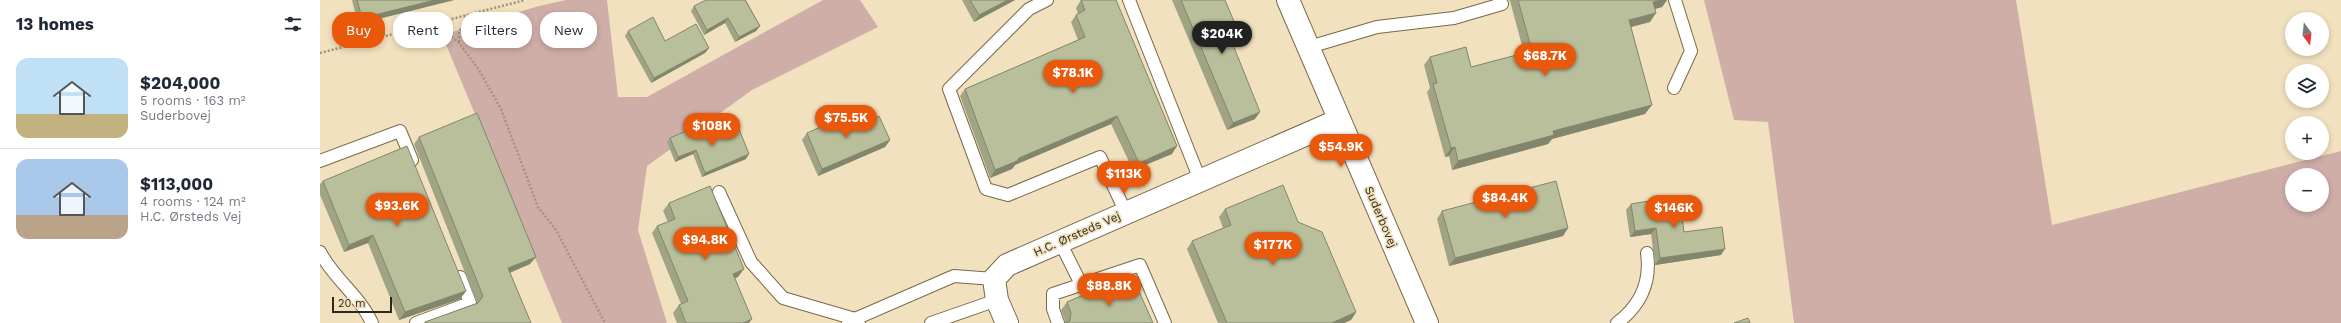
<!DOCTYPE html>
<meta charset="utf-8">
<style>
:root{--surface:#fff;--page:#f6f6f7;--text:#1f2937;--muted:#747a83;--line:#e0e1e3;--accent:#ea580c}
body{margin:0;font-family:"Work Sans",sans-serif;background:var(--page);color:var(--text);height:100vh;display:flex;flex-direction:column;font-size:15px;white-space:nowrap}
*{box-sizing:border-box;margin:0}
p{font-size:13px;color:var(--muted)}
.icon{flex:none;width:22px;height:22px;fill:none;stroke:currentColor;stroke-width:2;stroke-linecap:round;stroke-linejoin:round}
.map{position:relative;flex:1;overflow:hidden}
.side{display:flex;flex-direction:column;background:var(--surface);width:320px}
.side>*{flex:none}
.banner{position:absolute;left:12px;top:12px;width:380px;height:36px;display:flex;gap:8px}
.needle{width:26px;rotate:165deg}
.buttons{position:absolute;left:1965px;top:12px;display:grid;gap:8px}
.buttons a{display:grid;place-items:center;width:44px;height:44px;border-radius:50%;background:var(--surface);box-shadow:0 2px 6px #0003;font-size:20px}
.scale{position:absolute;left:12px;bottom:10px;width:60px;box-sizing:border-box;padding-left:4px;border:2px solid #2e281b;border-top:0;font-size:11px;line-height:14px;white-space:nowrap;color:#2e281b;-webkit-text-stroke:3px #f2e1be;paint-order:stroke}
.price{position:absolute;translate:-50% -34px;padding:0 9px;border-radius:14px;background:var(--accent);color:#fff;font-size:13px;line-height:26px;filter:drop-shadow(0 1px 2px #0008)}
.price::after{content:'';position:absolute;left:50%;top:24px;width:12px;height:9px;margin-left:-6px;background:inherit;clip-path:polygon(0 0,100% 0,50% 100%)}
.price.active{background:#222;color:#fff}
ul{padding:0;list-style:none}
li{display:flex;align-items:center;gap:12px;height:100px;padding:0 16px}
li+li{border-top:1px solid var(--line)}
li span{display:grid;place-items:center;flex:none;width:112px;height:80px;border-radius:12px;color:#555}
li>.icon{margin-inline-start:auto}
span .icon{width:48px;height:48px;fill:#fffc;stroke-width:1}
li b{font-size:17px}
h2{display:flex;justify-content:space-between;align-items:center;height:48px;padding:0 16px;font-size:17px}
.chip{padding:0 14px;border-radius:16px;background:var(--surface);box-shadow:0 2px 6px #0003;font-size:14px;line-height:36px}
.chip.active{background:var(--accent);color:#fff}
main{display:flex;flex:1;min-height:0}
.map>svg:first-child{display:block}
.green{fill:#cfaea8;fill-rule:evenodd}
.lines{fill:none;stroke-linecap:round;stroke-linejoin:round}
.lane-casing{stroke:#786949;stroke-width:14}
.street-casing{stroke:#786949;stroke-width:24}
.secondary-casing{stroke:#786949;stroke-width:24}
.path{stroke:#a2957b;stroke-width:2.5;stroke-dasharray:2 2;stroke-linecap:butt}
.lane{stroke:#fff;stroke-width:12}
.street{stroke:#fff;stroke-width:22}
.secondary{stroke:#fff;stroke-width:22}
.wall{fill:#a0a485}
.shaded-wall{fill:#82866c}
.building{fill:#babf9b;stroke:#82866c}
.labels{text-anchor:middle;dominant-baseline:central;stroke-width:3.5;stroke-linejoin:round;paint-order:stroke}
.street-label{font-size:12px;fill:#2e281b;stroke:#f2e1be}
</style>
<main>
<section class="side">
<h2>13 homes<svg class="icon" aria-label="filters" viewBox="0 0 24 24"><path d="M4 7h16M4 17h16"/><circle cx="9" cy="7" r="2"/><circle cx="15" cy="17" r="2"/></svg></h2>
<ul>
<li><span style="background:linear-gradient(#bfe0f5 70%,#c2b280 0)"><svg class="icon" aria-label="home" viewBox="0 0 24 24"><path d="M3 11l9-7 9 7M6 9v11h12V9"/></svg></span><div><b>$204,000</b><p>5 rooms · 163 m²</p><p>Suderbovej</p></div></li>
<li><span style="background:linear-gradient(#a9c7e8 70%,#b9a48a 0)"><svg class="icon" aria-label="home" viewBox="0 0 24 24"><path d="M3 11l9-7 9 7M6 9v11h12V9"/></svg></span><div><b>$113,000</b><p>4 rooms · 124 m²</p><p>H.C. Ørsteds Vej</p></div></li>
</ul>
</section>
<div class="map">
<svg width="2021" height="323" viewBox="0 0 2021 323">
<rect width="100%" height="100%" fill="#f2e1be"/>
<path class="green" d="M246,0H287L298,97H327L503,0H540L558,27L432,90L327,166L318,230L347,323H242L122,35L219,6Z
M1384,0H1696L1732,225L2021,151V323H1474L1448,122L1414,120ZM1972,175H2002V205H1972Z"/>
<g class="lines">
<defs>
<path id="lane" d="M727,0L709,9L629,89L666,189L688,195L780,157L806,213
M809,0L880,180
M989,47L1057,27L1134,18L1182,4
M1354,88L1371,51L1355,0
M0,161L80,131L92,160
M399,192L431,262L463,298L535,319L539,323
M740,242L761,284
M0,252C14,279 40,296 52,323
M528,322L634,276L674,279
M96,323L150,303L140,277
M611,323L677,300
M738,323L733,309V294L820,265L845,323
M1297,323C1321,305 1331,281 1327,253"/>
<path id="street" d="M687,323L677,300L674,279L687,265L1019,120"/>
<path id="secondary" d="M968,0L1107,323"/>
</defs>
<use href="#lane" class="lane-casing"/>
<use href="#street" class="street-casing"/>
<use href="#secondary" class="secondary-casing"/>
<path class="path" d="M117,23L139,43L159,70L181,109L218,207L236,230L285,323
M139,42V33L147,15
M0,53L205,0"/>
<use href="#lane" class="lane"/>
<use href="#street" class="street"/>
<use href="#secondary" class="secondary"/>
</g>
<path class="wall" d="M32,0H134L38,24Z
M426,0L440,26L436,31L415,42L405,23L384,35L371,11L374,6Z
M642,0H695L654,22Z
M761,0L852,154L813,170L791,124L695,165L692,169L670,178L640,96L645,89L758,40L751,22L756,15L758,14L756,8Z
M852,0H905L913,39L911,40L935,119L907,130Z
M1189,0H1347L1342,7L1335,9L1330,22L1311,27L1325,114L1232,139L1228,144L1132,170L1129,156L1125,157L1107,92L1110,88L1104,65L1110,57L1151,67L1204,53L1190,1Z
M308,31L345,41L389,48L385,53L331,83L305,36Z
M526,119L544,123L570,140L565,147L498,176L482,140L487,133Z
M368,136H401L426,159L382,177L373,154L355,162L347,142L350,138Z
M99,137L210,264L190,273L211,323H104L105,322L157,303L94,144Z
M3,181L146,291L140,299L79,320L48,243L24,252L0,195V184Z
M349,203L418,277L415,278L429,323H357L353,313L359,305L361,304L332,233L337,226L348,222L343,211Z
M1311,204L1364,232L1401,255L1335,265L1331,234L1310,237L1306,210Z
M905,209L978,222L1036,312L1031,320L1024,323H898L867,249L872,241L903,228L899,217Z
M1122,211L1248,228L1243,236L1129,266L1117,219Z
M799,294L833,323H745V321L741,310L747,302Z"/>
<path class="shaded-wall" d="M115,0H134L38,24L42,18Z
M688,0H695L654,22L659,15Z
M1342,0H1347L1342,7L1327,11L1333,2Z
M1336,13L1330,22L1303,29L1309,20Z
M408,18L405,23L384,35L387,30Z
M440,26L436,31L415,42L419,37Z
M918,31L913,39L903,43L909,35Z
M389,48L385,53L331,83L334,78Z
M1332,105L1325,114L1232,139L1228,144L1132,170L1138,161L1233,131Z
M940,112L935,119L907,130L913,123Z
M797,116L791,124L695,165L692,169L670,178L675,170L699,158Z
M570,140L565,147L498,176L502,169Z
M857,146L852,154L813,170L819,163Z
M1135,147L1129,156L1125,157L1131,148Z
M376,150L373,154L355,162L358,157Z
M429,154L426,159L382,177L385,173Z
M1248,228L1243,236L1129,266L1135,258Z
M1336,228L1331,234L1310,237L1315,231Z
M53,235L48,243L24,252L29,245Z
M1405,249L1401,255L1335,265L1340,258Z
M216,257L210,264L183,275L188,268Z
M424,269L418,277L408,281L413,274Z
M146,291L140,299L79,320L85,312Z
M1036,312L1031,320L1024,323H1012Z
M432,319L429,323H423Z"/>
<path class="building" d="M37,0H115L42,18Z
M386,0H425L440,26L419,37L408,18L387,30L374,6Z
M650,0H688L659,15Z
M761,0H796L857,146L819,163L797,116L699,158L697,161L675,170L645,89L765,37L756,15L765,10Z
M861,0H905L918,31L909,35L940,112L913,123Z
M1198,0H1342L1333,2L1336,13L1309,20L1332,105L1233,131L1234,135L1138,161L1135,147L1131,148L1113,84L1117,83L1110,57L1146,47L1151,67L1212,51Z
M333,17L345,41L376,24L389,48L334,78L308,31Z
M157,113L216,257L188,268L211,323H105V322L158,303L163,296L99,137Z
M539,113L544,123L559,116L570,140L502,169L487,133L525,116L526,119Z
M397,124L401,136L419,129L429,154L385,173L376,150L358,157L350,138L366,131L368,136Z
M87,146L146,291L85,312L53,235L29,245L3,181Z
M1236,181L1248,228L1135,258L1122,211Z
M963,185L978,222L1002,232L1036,312L1012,323H907L872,241L911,225L905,209Z
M390,186L424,269L413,274L432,319L423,323H366L359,305L368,301L337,226L355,219L349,203Z
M1359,196L1364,232L1402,227L1405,249L1340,258L1336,228L1315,231L1311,204Z
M794,282L799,294L817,287L833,323H746L750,321L751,313L747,302Z
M1428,318L1430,323H1414Z"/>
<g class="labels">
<g class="street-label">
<text transform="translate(1061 217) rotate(67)">Suderbovej</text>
<text transform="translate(757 234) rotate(-24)">H.C. Ørsteds Vej</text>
</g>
</g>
</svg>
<div class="buttons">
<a><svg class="needle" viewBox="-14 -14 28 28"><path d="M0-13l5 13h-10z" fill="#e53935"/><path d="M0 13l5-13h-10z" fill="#747a83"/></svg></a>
<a><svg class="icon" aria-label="layers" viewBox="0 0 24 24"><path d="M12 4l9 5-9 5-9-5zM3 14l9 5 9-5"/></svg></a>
<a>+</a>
<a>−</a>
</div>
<div class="scale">20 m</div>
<b class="price active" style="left:902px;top:55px">$204K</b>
<b class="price" style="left:1225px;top:77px">$68.7K</b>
<b class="price" style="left:753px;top:94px">$78.1K</b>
<b class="price" style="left:526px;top:139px">$75.5K</b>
<b class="price" style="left:392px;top:147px">$108K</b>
<b class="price" style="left:1021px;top:168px">$54.9K</b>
<b class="price" style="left:804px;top:195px">$113K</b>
<b class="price" style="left:1185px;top:219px">$84.4K</b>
<b class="price" style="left:77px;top:227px">$93.6K</b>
<b class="price" style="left:1354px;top:229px">$146K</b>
<b class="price" style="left:385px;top:261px">$94.8K</b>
<b class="price" style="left:953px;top:266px">$177K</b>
<b class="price" style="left:789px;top:307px">$88.8K</b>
<div class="banner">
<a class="chip active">Buy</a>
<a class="chip">Rent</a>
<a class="chip">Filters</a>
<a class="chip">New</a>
</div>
</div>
</main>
